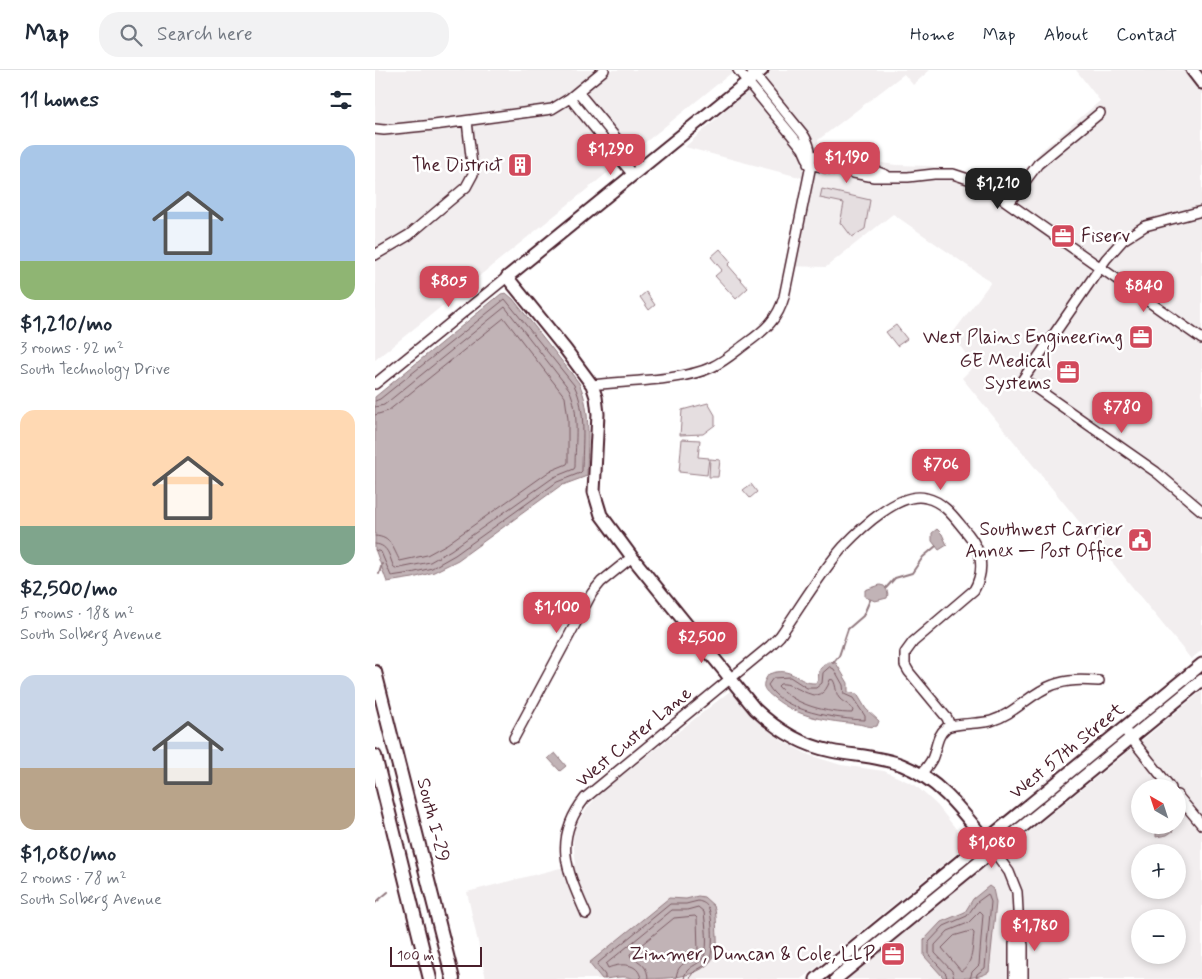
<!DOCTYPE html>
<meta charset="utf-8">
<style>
:root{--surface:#fff;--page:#f2f2f3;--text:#1f2937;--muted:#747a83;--line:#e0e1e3;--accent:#d1495b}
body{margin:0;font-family:Mynerve,sans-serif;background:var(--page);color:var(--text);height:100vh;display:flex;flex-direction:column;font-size:19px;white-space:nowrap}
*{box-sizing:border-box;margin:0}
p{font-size:16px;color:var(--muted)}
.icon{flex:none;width:28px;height:28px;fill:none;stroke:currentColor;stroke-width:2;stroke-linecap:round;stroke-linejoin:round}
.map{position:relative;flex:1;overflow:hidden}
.side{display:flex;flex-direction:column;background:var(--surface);width:375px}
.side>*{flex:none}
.needle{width:32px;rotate:321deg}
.controls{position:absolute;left:756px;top:709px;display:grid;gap:10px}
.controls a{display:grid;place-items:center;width:55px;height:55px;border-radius:50%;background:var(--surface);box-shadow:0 2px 8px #0003;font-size:25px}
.scale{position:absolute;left:15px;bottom:12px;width:92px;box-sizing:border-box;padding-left:5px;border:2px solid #4a1f2b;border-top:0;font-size:14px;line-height:18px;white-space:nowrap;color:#4a1f2b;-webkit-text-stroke:4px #fff;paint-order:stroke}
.price{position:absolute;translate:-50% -42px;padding:0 11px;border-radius:10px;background:var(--accent);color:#fff;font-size:16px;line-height:32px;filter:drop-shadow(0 1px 2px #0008)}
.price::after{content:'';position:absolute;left:50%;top:30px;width:15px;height:11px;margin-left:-8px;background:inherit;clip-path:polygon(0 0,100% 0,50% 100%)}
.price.selected{background:#222;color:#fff}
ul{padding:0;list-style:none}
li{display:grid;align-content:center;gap:10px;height:265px;padding:0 20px}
li span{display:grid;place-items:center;height:155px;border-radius:15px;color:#555}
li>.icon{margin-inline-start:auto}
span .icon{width:90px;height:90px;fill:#fffc;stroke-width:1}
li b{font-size:21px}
h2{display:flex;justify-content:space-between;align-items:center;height:60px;padding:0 20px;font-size:21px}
header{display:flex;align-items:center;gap:30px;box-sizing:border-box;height:70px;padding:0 25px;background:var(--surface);border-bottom:1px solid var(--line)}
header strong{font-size:24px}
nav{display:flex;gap:28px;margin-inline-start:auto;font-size:18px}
.search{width:350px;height:45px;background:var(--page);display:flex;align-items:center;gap:12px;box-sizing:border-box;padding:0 18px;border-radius:20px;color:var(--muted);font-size:19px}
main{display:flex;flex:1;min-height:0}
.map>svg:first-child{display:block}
.built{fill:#f2eeef;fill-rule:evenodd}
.green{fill:#e5dee0;stroke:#987e86}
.water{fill:#c1b3b6;stroke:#91787e}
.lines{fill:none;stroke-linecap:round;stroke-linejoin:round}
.shore{stroke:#7a5a63;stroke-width:1}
.stream{stroke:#91787e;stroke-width:2}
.minor-casing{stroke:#4a1f2b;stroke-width:12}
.major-casing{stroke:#4a1f2b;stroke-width:15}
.highway-casing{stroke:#4a1f2b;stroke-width:16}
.minor{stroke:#fff;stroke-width:9}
.major{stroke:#fff;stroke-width:11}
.highway{stroke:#fff;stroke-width:12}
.labels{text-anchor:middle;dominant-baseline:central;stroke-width:5;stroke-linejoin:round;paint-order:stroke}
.poi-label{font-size:19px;fill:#4a1f2b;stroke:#fff;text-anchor:end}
.street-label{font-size:19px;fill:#4a1f2b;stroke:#fff}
</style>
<header>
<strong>Map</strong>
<div class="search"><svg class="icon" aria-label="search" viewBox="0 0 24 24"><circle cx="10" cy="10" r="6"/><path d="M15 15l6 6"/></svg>Search here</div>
<nav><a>Home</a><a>Map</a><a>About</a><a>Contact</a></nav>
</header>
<main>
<section class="side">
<h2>11 homes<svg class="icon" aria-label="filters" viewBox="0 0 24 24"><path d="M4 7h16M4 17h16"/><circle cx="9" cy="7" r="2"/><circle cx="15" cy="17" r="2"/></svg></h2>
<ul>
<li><span style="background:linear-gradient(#a9c7e8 75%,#8fb573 0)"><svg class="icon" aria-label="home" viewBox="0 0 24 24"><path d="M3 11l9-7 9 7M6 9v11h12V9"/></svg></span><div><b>$1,210/mo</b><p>3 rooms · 92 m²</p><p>South Technology Drive</p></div></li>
<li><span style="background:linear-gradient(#ffd9b3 75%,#7fa58c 0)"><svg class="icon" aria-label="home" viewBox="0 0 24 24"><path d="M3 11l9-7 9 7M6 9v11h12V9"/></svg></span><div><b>$2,500/mo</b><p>5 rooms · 188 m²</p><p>South Solberg Avenue</p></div></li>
<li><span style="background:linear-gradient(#c9d6e8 60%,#b9a48a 0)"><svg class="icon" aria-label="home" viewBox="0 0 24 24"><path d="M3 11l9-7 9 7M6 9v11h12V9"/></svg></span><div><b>$1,080/mo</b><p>2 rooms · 78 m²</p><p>South Solberg Avenue</p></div></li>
</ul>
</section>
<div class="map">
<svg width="827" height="909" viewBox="0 0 827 909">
<rect width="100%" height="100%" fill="#fff"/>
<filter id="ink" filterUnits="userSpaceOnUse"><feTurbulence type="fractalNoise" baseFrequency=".02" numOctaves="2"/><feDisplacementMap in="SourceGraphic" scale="10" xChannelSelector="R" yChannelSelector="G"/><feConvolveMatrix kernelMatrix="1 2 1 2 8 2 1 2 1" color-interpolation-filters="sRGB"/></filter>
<g filter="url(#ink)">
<path class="built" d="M0,0H360L0,290Z
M395,0H555L538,15L529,4L443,70L442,79L485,90L521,95L555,96L597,102L631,122L666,81L725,31L701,0H811L827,19V580L816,589L587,308L599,296L577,264L616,212L518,144L451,197L409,196L428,108L310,77Z
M359,618L407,671L434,685L466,695L509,701L540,715L562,735L593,774L427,909H111L92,822L201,794L198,772L200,757L213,737L225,723Z
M827,621V909H472L770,668ZM765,718H802V755H765ZM765,782H802V820H765ZM765,848H802V885H765Z"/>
<path class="green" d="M447,119L495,130L490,159L477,167L468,155L465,154L469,133L445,128Z
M345,179L356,192L353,195L373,218L361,229L340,206L347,200L336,187Z
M271,222L280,235L274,240L265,227Z
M521,255L532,269L522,276L511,262Z
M333,333L340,345V355L328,364L305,365L307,340Z
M307,369L325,370L323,387L334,388L332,405L304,402Z
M335,389L345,390L343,407H334Z
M376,414L382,422L375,428L368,420Z"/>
<path class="water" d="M131,223L138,229L204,313C217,341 212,376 212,406L185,416L83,490L59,502L38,508L12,512L0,479V327L126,224Z
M562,459L567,464L572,475L564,480L557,471V463Z
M505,515L509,516C512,520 514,523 512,528L500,531L490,527V520Z
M454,592L461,593L473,613V622L482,624L491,639L504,651L502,656C495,658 490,655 483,654C453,651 424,648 399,628C388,619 385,616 394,604C418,595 423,614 440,613L443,611C444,599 443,599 454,592Z
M180,683L191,696L185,701L173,688Z
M790,755H798V761L792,765L781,767V763Z
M614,816L618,819L621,833L614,902C604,909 580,909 568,907L549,886V870L566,852L590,842L598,829Z
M323,826L329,827L339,836C342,845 341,856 342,866C346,909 296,909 259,909C247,904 239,909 227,909L214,893L294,828L311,829Z"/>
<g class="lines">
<path class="shore" d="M0,331L5,329L130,229L199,315C212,341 207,374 207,401L205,403L182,412L80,485L57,498L36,503L16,506L6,482L0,480
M0,337L9,335L130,237L194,319C205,342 200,372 200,397L199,399L179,407L76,480L55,492L20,499C14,489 15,475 0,474
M0,345L13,341L129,248L190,327L193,349V392L192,394L175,401L72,474L52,485L25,491C18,479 17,467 0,466
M455,597L459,599L468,615L469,624L478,628L490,646V650C463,649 407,642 393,615L398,608L415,607L432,618H441L447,613L448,603Z
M458,610C462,616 460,624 465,629C470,634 474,633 478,640L477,643C453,643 419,635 403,616L405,614C422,611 445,643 455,610Z
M597,861L599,863C597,877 599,893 586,901L567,878L579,866Z
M230,909V905L222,895L223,893L295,834H311L323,831C327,832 330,833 333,837C338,844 339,883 334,891C329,899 316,899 315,909
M266,909C264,892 245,893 233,898L231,894L297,840H312L323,837L329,842C330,853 334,876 329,886C324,897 310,895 309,909
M273,909C273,897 266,892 256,887L255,884L299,848L320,846L322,848L323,881C316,894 302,890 301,909
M572,909L571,904L554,885V872L569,856L592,846L602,832L613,824L616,832L610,898L602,904L601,909
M579,909L577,901L560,883V875L573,861L593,853L605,841L608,844L604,895L597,902L595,909"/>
<path class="stream" d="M4,504L7,494
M511,518L520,508L537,503L548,487L561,476
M458,593L464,586L473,559L488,546L495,530
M0,833L13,822"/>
<defs>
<path id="minor" d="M363,0L428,79L432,88
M203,22L266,98
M195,28L258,105
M0,59L9,60L59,55L177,39L195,28L229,0
M432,86C449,83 494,98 511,105
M433,94L499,107H533L559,104H578L596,110L615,120L827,269
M634,133L663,94L725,43
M827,141L770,156L748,170L731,189L648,309L781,402L827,441
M0,185L34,165L91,117L98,104L92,51
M0,314L132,207
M217,315C250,311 308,311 337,297C350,291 361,281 372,273C390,260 403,249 409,227L436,95C436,83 435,74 428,64L376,0
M748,658L796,718
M139,668L217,523L226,512L257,487
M546,704C550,699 554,695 557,689C562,678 561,666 571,658C578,653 605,654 616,651C640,644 655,623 678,615C693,609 708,610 724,611
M802,725L827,755
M618,780L634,802L642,822L644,860L648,875V909
M211,844C192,801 177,770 210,728L395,576L405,566C426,536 445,503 469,476C486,458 525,421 551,428C570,432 581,450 593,464C607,481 610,501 599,520L538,572L530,583V595L534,602L572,648L575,656
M639,909V874L644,860"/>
<path id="major" d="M387,0L132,207L191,280L217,315L221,327L223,344L219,422L226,445L257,487L380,639C401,659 426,675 456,681C480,686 504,686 527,695C568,711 592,748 618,780
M817,0L827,13
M441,909L827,594
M461,909L827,610"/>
<path id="highway" d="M0,602L78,909
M0,686L55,909"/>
</defs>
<use href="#minor" class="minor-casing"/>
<use href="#major" class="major-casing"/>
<use href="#highway" class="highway-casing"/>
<use href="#minor" class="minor"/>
<use href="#major" class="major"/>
<use href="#highway" class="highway"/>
</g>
</g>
<defs>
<symbol id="building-square" viewBox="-11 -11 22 22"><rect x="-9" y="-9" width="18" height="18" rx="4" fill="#d1495b" stroke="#fff"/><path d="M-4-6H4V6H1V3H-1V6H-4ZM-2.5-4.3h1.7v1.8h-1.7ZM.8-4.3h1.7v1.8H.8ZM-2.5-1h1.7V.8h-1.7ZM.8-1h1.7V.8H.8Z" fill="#fff"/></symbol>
<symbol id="office-square" viewBox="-11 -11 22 22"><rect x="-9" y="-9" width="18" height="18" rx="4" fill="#d1495b" stroke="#fff"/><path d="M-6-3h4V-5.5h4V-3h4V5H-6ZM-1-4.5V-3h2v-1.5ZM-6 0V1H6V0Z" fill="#fff"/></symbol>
<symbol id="civic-square" viewBox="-11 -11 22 22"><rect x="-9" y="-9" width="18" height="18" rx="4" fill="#d1495b" stroke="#fff"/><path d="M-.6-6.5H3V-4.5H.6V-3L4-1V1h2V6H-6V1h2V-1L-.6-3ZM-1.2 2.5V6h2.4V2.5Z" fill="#fff"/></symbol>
</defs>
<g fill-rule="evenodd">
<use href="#building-square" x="131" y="81" width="28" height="28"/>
<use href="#office-square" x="674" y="152" width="28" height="28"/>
<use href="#office-square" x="752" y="253" width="28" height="28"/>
<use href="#office-square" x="679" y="288" width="28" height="28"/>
<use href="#civic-square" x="751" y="456" width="28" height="28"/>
<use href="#office-square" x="504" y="870" width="28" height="28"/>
</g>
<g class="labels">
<g class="poi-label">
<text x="128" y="95">The District</text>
<text x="706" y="166" text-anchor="start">Fiserv</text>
<text x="748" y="267">West Plains Engineering</text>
<text x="676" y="291">GE Medical<tspan x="676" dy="22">Systems</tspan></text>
<text x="748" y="459">Southwest Carrier<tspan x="748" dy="22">Annex — Post Office</tspan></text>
<text x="500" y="884">Zimmer, Duncan &amp; Cole, LLP</text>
</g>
<g class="street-label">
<text transform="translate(259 667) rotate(-40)">West Custer Lane</text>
<text transform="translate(692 681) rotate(-39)">West 57th Street</text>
<text transform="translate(58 750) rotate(76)">South I-29</text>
</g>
</g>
</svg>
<div class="controls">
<a><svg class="needle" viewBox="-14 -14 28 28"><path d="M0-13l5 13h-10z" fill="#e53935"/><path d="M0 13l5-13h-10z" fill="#747a83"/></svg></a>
<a>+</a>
<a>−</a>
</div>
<div class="scale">100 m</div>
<b class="price" style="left:236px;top:106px">$1,290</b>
<b class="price" style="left:472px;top:114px">$1,190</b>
<b class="price selected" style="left:623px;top:140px">$1,210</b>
<b class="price" style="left:74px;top:238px">$805</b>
<b class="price" style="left:769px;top:243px">$840</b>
<b class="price" style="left:747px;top:364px">$780</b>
<b class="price" style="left:566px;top:421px">$706</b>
<b class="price" style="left:182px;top:564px">$1,100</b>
<b class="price" style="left:327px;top:594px">$2,500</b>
<b class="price" style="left:617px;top:799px">$1,080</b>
<b class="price" style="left:660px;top:882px">$1,780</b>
</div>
</main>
